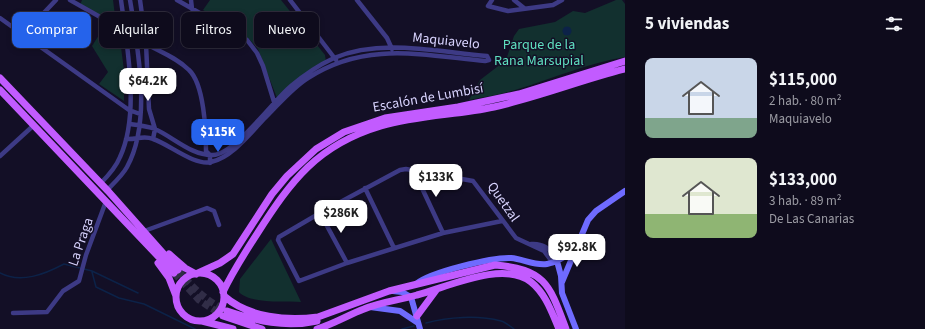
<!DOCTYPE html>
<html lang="es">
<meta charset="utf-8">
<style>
:root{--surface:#0e0b1c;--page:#1c1929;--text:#f1f3f6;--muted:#9b9ba3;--line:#2e2b3b;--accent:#2563eb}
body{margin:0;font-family:"Source Sans 3",sans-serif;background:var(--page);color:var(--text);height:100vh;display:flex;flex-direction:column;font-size:15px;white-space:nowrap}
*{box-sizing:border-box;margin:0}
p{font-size:13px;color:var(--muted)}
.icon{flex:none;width:22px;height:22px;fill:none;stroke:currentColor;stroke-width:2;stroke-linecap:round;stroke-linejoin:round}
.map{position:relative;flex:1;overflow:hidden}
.drawer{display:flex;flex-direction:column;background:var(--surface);width:300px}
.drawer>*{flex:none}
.banner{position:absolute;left:12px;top:12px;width:380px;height:36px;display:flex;gap:8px}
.price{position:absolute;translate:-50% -34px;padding:0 9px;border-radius:8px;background:#fff;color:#222;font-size:13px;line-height:26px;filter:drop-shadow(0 1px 2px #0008)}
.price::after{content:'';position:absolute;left:50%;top:24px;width:12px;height:9px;margin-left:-6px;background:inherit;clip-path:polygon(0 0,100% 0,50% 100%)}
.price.current{background:var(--accent);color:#fff}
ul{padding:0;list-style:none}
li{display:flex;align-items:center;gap:12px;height:100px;padding:0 20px}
li span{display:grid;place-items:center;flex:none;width:112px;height:80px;border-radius:8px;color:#555}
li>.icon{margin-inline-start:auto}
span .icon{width:48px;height:48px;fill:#fffc;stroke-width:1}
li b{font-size:17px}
h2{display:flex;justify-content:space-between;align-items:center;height:48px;padding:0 20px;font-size:17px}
.chip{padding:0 14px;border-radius:8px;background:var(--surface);box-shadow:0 2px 6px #0003,0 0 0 1px var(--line);font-size:14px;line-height:36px}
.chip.current{background:var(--accent);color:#fff}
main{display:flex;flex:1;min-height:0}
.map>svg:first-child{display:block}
.green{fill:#12302f}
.water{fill:#0c2248}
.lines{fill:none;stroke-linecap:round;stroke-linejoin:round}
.stream{stroke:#0c2248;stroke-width:1.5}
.primary-tunnel{stroke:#312d47;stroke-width:7;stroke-dasharray:7 3.5;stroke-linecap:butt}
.street{stroke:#3d3a85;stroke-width:4.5}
.secondary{stroke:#6f6bff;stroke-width:6}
.primary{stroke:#c25bff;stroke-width:7}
.labels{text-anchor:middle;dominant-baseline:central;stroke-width:3;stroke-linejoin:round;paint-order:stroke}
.street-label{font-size:14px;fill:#d9d4ff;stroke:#130f26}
.park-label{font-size:14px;fill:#5fe0c0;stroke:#130f26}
</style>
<main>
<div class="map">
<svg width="625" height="329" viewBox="0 0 625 329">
<rect width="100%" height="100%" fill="#130f26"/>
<path class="green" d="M82,0H113L116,24L80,5Z
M210,0H281L325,55L326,62L277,98L258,49L249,39L203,10Z
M616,0H622L625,4V57C587,63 552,79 515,90C500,95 484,97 469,100L480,80L506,60L514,36L519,29L555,22L573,11L585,13Z
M106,24L119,32L124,70V101L99,84L108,72L92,46Z
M271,239L301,302C285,301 250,304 239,292L240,279Z"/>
<path class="water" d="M562.5 31a4.5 4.5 0 1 1 9 0a4.5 4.5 0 1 1-9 0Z"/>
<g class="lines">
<path class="stream" d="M92,272L96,287L119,298L144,304L195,329
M0,273C21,284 45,274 64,264L92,271L138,293
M426,323C448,317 478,315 501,321C505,322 510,326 514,329
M402,329L414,326"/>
<path class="primary-tunnel" d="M178,270C192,287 206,301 227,311
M174,273L199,300L223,316"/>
<path class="street" d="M70,0L125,31
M140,0L146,44L149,109L155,129L153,139
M177,0L247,40L257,53L263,66L275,105
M191,0L192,9
M290,0L336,60
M357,0L387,38L392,49
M492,0L488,6L508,11L553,5L562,0
M514,0L524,8
M0,18L129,110L140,114
M23,35L56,0
M146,44C161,52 177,58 189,70C204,84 206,130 206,151L210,155V163
M129,124C137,125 147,126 155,129C173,137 192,156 213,155C235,154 273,101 291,86C304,75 319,65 334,58C381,38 438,52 487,56L489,60
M126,139C136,140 143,135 153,139C169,144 194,166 211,162C233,157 251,132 266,117C280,103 292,88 308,78C365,41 422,55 485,61L489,60
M0,156L34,125
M414,171L443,233
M100,184C108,176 116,167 120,157C140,115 127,45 121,0
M365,188L394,248
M107,190C114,183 122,176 127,167C152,122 138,49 130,0
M320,213L347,263
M502,221L443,233L347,263L299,281L278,240L279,237L320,213L400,170L406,169L473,181L516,238L544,251L553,263
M147,230L207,208L214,211L219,225
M531,244C544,243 552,250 557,261
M13,313L47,312L63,291L79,281L86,255L105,204"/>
<path class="secondary" d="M557,261L561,276L562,293L576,329
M562,282L588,220L596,211L625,191
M416,284C430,272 493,257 511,258C523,259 535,266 547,264C559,262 568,254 577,248
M393,291L402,292L411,297L420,329
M370,307L400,311L418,323"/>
<path class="primary" d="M0,78L108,191L178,270
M0,90L174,273
M169,254L185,268L196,274
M158,263L169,278L176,296
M198,273L220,263L233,254L272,194L287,176L316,149L344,132L385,118L458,107L519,94L625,61
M176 297a24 24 0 1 1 48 0a24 24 0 1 1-48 0Z
M223,292C233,271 244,254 257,234C291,181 317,145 381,126C417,115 457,115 494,107C539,97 581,80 625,69
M224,296C249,318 287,321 318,317L389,291L495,265C546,269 550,286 566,329
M227,311C257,321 285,328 317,321
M223,316L262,329
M417,316L437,289
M202,321L233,329
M317,329C334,324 348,315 364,309C381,302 400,300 417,295C448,287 503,260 531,282C546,294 552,313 559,329"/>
</g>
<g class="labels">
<g class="street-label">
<text transform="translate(446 41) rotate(6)">Maquiavelo</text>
<text transform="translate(428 98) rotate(-10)">Escalón de Lumbisí</text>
<text transform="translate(503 202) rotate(55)">Quetzal</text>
<text transform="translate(81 242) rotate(-71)">La Praga</text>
</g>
<g class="park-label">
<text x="539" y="45">Parque de la<tspan x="539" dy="16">Rana Marsupial</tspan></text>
</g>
</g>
</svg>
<b class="price" style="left:148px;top:102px">$64.2K</b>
<b class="price current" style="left:218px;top:153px">$115K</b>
<b class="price" style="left:436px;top:198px">$133K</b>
<b class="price" style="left:341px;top:234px">$286K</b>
<b class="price" style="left:577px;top:268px">$92.8K</b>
<div class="banner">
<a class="chip current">Comprar</a>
<a class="chip">Alquilar</a>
<a class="chip">Filtros</a>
<a class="chip">Nuevo</a>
</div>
</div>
<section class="drawer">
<h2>5 viviendas<svg class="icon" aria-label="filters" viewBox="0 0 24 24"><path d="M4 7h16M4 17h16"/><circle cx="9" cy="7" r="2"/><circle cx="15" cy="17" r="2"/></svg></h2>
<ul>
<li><span style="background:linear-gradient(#c9d6e8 75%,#7fa58c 0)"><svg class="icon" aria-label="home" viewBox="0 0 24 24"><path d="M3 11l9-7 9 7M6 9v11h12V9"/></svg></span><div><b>$115,000</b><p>2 hab. · 80 m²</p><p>Maquiavelo</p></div></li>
<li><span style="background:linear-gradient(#dfe7d0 70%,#8fb573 0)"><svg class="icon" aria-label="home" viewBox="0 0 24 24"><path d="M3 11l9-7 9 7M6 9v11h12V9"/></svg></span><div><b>$133,000</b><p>3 hab. · 89 m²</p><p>De Las Canarias</p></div></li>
</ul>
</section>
</main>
